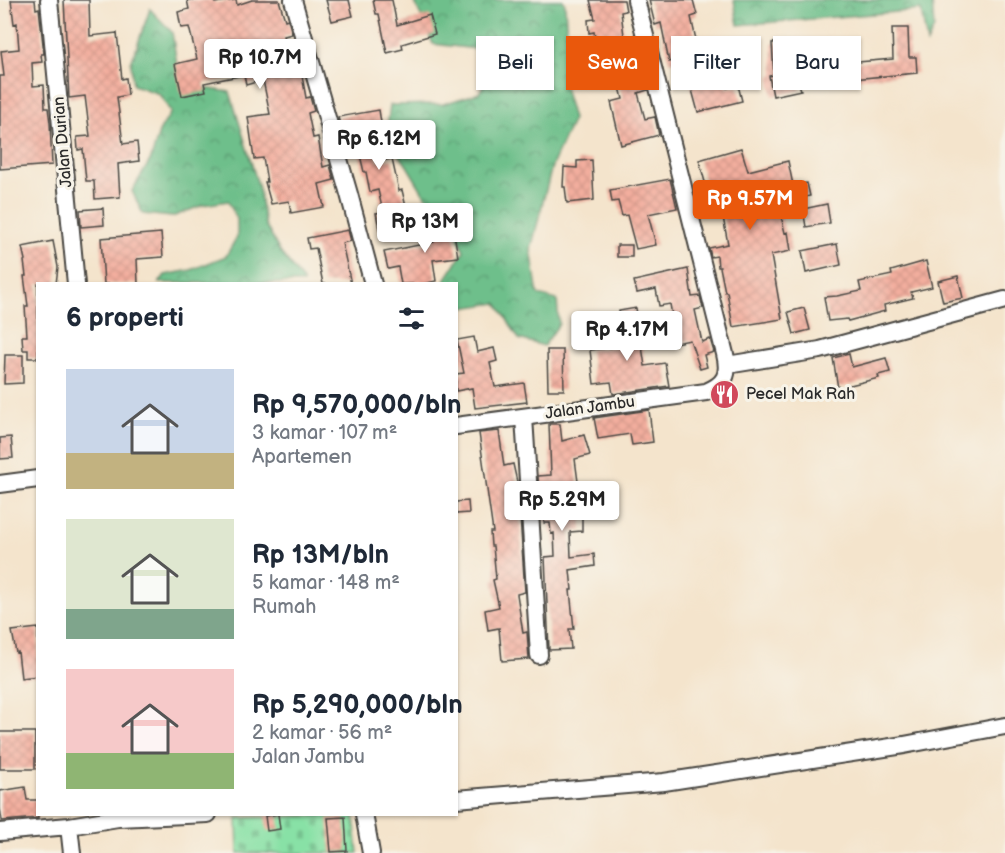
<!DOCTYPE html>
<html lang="id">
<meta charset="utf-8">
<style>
:root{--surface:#fff;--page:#f2f2f3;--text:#1f2937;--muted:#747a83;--accent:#ea580c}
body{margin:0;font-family:"Balsamiq Sans",sans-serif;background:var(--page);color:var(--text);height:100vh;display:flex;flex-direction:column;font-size:22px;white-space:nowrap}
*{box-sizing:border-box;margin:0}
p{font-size:20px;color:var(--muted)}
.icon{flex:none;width:33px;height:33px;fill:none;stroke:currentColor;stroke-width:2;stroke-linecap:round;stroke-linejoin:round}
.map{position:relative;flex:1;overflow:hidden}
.details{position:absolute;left:36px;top:282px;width:422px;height:534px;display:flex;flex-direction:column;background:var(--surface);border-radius:0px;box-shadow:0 2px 4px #0004}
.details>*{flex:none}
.guide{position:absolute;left:476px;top:36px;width:440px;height:54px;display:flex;gap:12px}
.price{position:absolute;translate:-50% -51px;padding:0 14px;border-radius:6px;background:#fff;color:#222;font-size:20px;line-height:39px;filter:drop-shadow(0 2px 3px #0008)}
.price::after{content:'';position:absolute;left:50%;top:36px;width:18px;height:14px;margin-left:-9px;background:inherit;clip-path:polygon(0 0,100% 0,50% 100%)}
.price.active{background:var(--accent);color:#fff}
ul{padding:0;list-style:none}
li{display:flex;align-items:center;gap:18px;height:150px;padding:0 30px}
li span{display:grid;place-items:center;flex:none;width:168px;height:120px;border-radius:0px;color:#555}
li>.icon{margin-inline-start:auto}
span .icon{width:72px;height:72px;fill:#fffc;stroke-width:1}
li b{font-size:26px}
h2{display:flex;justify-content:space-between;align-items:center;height:72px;padding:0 30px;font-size:26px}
.chip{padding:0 21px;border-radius:0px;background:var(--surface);box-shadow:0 2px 4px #0004;font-size:21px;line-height:54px}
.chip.active{background:var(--accent);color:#fff}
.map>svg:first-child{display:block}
.forest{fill:url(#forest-crowns);stroke:#4c755b;stroke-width:1.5}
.cemetery{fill:url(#cemetery-stones);stroke:#5a8668;stroke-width:1.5}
.building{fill:url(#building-cross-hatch)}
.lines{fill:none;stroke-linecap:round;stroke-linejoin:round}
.minor-casing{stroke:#494743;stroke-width:20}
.minor{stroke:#fff;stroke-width:16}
.labels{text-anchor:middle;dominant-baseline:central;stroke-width:6;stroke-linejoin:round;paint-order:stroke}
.street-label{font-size:16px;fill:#2b2b2b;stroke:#f7f3e8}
.poi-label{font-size:16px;fill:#2b2b2b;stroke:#f7f3e8;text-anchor:start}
</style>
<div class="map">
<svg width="1005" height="853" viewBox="0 0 1005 853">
<defs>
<pattern id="forest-crowns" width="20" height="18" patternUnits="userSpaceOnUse" patternTransform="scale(1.5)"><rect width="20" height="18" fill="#6ebf8b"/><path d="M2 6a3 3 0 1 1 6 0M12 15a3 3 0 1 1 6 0" fill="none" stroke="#5b9b72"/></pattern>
<pattern id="cemetery-stones" width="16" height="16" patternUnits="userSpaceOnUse" patternTransform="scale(1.5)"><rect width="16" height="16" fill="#88e1a6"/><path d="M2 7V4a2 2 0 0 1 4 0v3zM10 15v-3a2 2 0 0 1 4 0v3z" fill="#76c18f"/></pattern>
<pattern id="building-cross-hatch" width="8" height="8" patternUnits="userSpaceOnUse" patternTransform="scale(1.5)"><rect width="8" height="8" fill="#f3ae9e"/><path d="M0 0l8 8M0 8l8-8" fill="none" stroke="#d09688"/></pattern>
</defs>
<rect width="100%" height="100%" fill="#f7f3e8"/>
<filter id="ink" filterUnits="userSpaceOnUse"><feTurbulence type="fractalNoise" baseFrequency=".0167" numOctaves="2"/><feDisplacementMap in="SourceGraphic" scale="12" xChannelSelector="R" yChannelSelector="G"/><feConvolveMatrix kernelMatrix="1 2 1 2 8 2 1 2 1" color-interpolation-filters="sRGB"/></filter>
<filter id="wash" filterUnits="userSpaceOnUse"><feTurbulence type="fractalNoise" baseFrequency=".008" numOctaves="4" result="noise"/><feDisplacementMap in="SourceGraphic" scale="24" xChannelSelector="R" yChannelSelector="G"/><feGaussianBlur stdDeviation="1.35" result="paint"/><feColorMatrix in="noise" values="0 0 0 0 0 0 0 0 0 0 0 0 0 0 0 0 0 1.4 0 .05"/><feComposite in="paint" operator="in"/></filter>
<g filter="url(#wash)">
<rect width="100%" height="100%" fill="#f4e4cc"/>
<path class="forest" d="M414,0H563L565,4L567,43L562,80L573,119L552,166L531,249L538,295L557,300L559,324L544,346L519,339L497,303L456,309V284L446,283L445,280L464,251L449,215L425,196L406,164L386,137L390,105L443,104L479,93L497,62L477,49L433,44Z
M734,0H932L934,28L927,43L921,10L738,25Z
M150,9L172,32L177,65L191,86L230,92L258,185L265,224L280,252L303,281V283H159L165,275L191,270L226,256L237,237V219L228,201L203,205L172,217L143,214L132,191L151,159L159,132L171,112L159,94L133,85L131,63Z"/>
<path class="cemetery" d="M332,815H354L358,853H238L237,818Z"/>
<g id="blocks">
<path class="building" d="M11,0H35L36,9L39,8L44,54H41L42,62L32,63L33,86L44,85L45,108H48L50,123L52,165L0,169V76H4L1,51L19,49L17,23L14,24Z
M64,0H89L90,36L117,33L122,79L126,78L128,95L117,97L123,144L137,142L139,161L118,164L120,197L95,199L94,181H86L83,149L78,150L77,137L90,136L85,96L69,98Z
M187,0H215V3L236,0L237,5L252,0H279L285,20L288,19L292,34L284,36L290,57L298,56L302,70H301L306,98L310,97L314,111L308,113L313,138L318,137L323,167L330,165L334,180L319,184L324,207L291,213L289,201L271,204L265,182H267L263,158L254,159L248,117L270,114L263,80L246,85L244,75L204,83L206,91L182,96L175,64L197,59L189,27L181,28L178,12L189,9Z
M326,0H349L353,16L332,21Z
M373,0H392L397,25L430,15L435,34L402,44L403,49L387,53L379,14H376Z
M590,0H624L626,11L621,12L626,51L632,49L640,77L644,76L648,90L638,93L645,119L655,117L659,135L621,145L611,102L623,99L617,75L609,78L602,53L598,54L594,32L589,33L588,20L595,19Z
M649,0H693L697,15L691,17L703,72L722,67L727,88L738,85L742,101L698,112L688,75H686L682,59L669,62L661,23L655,25Z
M892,28H908L909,57H916L917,73L799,84L801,90L773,96L769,76L774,75L772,43L798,41L799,67L893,59Z
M379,110L382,129L370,131L378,161L392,159L399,191L402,190L406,207L417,204L421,220L379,229L376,213L383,212L378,190L370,192L366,172H364L355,134L343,136L338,117Z
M741,148L748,171L788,161L793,185L807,183L810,196L778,203L785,233L788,232L791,251L771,255L782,319L733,327L727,292H725L720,267H718L717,256L711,257L709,248L728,244L721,206L712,208L699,160Z
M592,160L594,200L567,203L565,187H563L564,167L577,168V161Z
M670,179L677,208L648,214L656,245L636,249L627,215L622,216L618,201L612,202L610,190Z
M827,204L830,223L806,227L803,209Z
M103,208L104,225L81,227L80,210Z
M451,215L458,257L433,260L436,281L423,284H401L398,267L388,269L384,252L434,242L431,218Z
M348,230L351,241L342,243L351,284H323L316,248L309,249L307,238Z
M161,233L163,257L137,259L138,284H104L101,238Z
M53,241L58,267L56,284H38V358H28V350H23L22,336H27L25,306H28L24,276H26L24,261L25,260L22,247Z
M837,244L841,265L806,273L802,251Z
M617,245H632V257H617Z
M926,261L932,287L911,292L913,298L884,305L885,311L848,321L847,319L828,321L824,297L837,296L861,291L859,282L892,275L891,271Z
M688,269L692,297L700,296L703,308L695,310L702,342L710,339L714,352L704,355L707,367L700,369L690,340L670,344L668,333L675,332L670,304L659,306L656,289L637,293L634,281Z
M958,276L963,298L943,302L938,281Z
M636,308L645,366L665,363L669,386L613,394L611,382L594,384L590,350L624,346L619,311Z
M804,308L810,330L794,334L788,312Z
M474,337L477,352L494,348L497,361L490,363L495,387L524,383L527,402L475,408L472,388L456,391V374L464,373L457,340Z
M547,350H563L564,390H548Z
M849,354L852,367L886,358L890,372L878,375L879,378L838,388L833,358Z
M5,355H23V383L4,384Z
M649,410L653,442L632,445L630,434L598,439L594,418Z
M549,424H560L562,441L584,435L590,455L575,459L582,512V531L570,532L571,557L594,554L595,566L570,570L572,590H570L574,629H569L571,649L549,650L545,557L555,556L554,533L551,534L550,523H544L543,511H540L538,476L551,475Z
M499,431L504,466L513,464L518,486L525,592L517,594L523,633L527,632L529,659L502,661L499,628L488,630L485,610L499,607L493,580L496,579L493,546H491L490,532H493L479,433Z
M11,437L13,458L0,459V438Z
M468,501L469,513L456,514V502Z
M38,628V676L21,678L18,652L16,653L12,631Z
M0,732H35V769H0Z
M25,787L27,800H38V818L2,821L0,808V791Z
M278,814L280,829L267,831L265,816Z
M345,817L347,851L331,852L328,818Z"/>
</g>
</g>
<g filter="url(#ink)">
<use href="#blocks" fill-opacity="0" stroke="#494743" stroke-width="1.5"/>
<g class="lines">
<defs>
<path id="minor" d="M49,0L76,284
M293,0L349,194L373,284
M727,365L820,350L1005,300
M524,417L539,655
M456,426L706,392C725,384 730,375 725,354L636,0
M0,484L38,479
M456,799L664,782L904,745L1005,726
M364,814L371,853
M118,818L208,814
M69,826L72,853
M0,832L69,826L118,818V814"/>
</defs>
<use href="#minor" class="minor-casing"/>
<use href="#minor" class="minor"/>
</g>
</g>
<defs>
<symbol id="restaurant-disc" viewBox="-11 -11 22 22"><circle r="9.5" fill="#d1495b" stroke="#f7f3e8"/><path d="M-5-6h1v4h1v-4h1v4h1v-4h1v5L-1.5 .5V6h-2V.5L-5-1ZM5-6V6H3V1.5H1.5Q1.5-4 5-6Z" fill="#fff"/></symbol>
</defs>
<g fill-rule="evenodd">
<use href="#restaurant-disc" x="708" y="378" width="33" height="33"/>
</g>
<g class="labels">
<g class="street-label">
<text transform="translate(63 142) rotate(-95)">Jalan Durian</text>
<text transform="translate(590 408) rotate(-8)">Jalan Jambu</text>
</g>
<g class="poi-label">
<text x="746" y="394">Pecel Mak Rah</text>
</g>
</g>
</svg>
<b class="price" style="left:260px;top:90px">Rp 10.7M</b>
<b class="price" style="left:379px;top:171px">Rp 6.12M</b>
<b class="price active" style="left:750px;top:231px">Rp 9.57M</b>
<b class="price" style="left:425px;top:254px">Rp 13M</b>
<b class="price" style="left:627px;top:362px">Rp 4.17M</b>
<b class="price" style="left:562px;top:532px">Rp 5.29M</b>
<div class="guide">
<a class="chip">Beli</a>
<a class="chip active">Sewa</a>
<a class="chip">Filter</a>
<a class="chip">Baru</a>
</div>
<section class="details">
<h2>6 properti<svg class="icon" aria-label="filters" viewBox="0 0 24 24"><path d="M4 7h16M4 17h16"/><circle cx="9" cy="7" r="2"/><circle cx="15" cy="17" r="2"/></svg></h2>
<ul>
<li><span style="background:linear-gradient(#c9d6e8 70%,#c2b280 0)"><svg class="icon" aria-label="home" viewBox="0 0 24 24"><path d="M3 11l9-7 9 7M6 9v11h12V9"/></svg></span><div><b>Rp 9,570,000/bln</b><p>3 kamar · 107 m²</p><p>Apartemen</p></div></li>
<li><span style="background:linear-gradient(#dfe7d0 75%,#7fa58c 0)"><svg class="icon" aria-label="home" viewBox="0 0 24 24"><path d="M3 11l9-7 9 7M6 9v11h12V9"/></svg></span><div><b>Rp 13M/bln</b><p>5 kamar · 148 m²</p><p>Rumah</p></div></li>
<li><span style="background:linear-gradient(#f6c9c9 70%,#8fb573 0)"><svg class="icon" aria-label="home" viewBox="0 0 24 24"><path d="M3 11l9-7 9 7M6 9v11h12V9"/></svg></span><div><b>Rp 5,290,000/bln</b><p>2 kamar · 56 m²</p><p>Jalan Jambu</p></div></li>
</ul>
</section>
</div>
